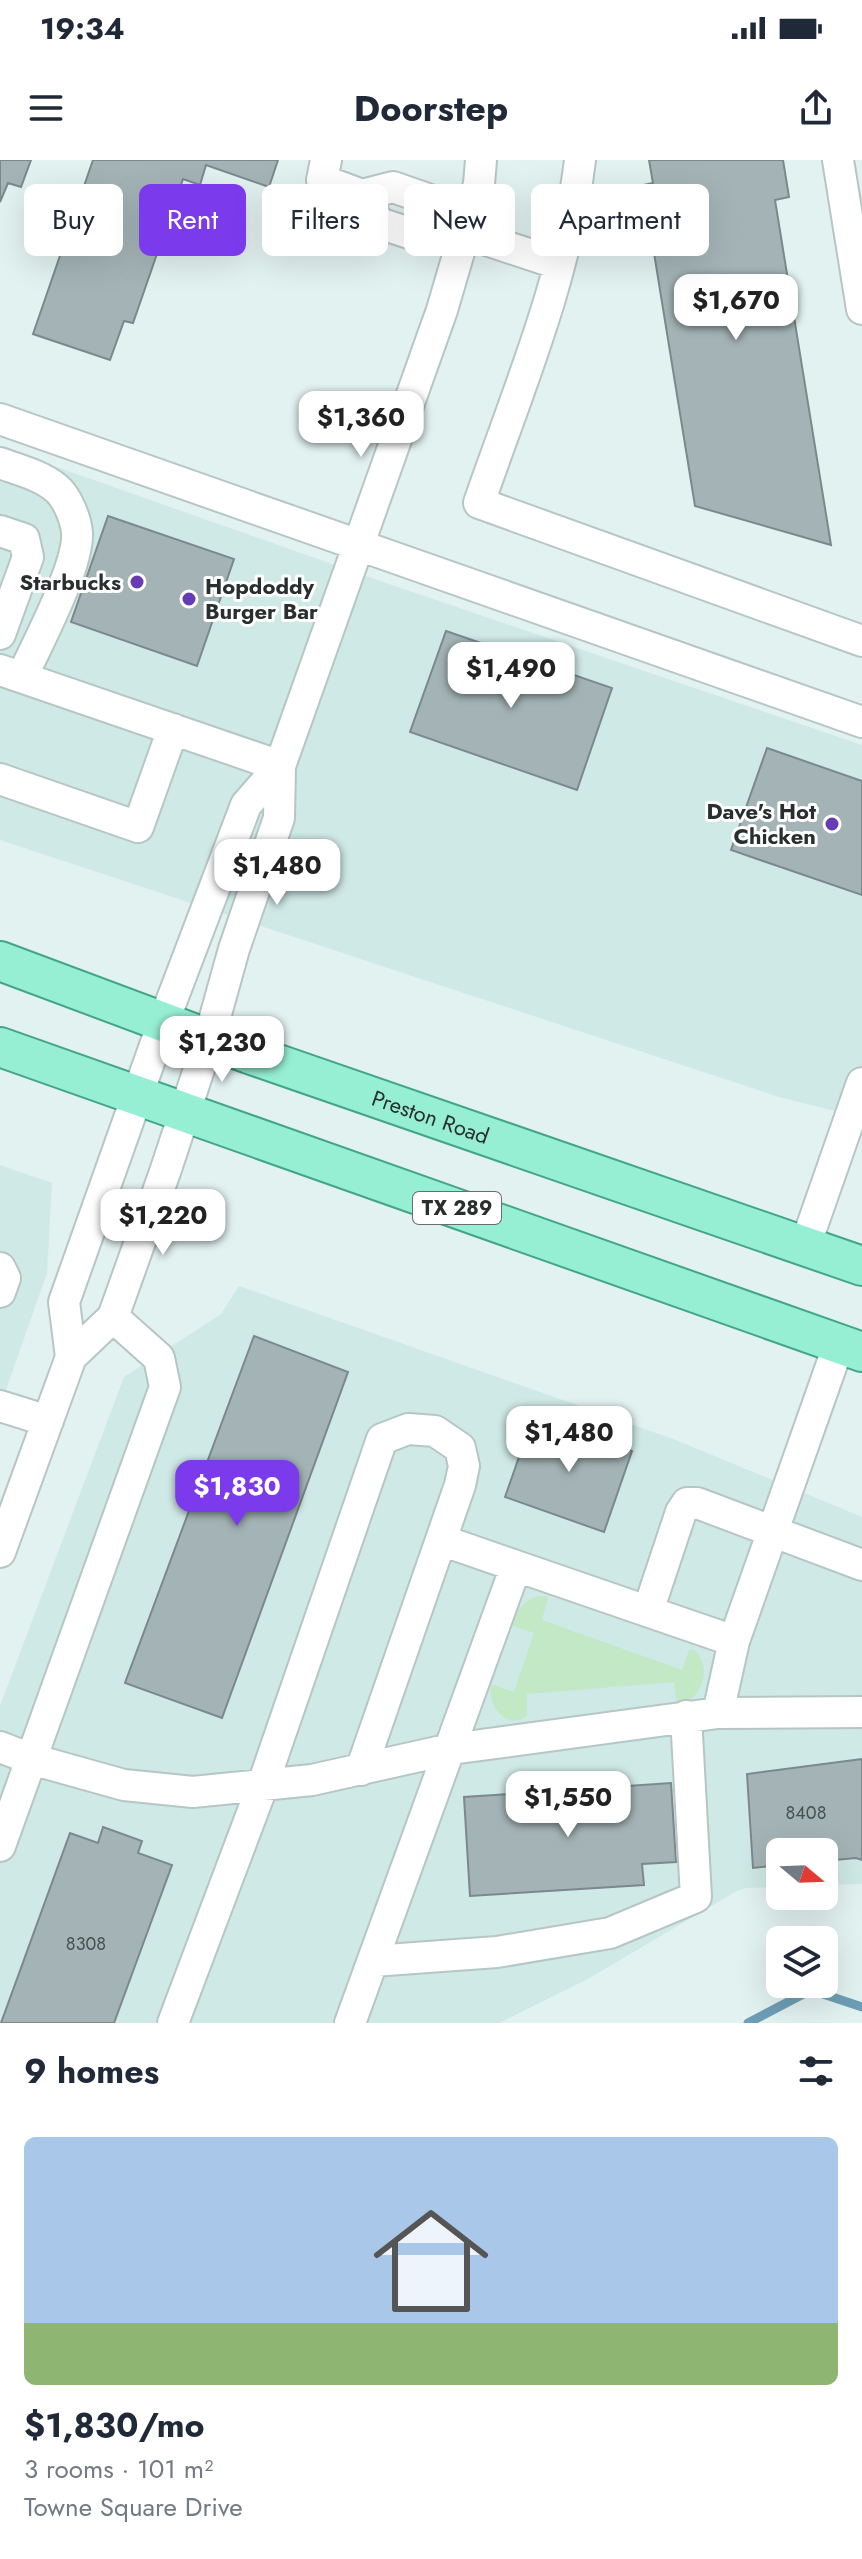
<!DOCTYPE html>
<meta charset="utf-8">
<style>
:root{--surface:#fff;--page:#f2f2f3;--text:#1f2937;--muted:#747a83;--accent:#7c3aed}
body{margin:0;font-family:Jost,sans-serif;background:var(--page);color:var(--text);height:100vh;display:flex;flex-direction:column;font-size:30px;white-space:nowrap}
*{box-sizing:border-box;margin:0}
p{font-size:26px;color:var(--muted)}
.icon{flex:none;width:44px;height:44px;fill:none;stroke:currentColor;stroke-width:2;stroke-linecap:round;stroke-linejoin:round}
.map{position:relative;height:1863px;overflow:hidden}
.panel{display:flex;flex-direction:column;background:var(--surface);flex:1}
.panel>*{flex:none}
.hud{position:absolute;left:24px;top:24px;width:814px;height:72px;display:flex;gap:16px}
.needle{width:52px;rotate:109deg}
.controls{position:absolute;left:766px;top:1678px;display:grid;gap:16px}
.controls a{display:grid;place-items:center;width:72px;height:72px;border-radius:12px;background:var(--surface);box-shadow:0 8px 32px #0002;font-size:40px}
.price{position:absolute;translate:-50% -68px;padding:0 18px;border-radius:16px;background:#fff;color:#222;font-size:26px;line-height:52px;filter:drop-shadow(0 2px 4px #0008)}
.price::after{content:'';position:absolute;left:50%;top:48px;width:24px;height:18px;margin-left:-12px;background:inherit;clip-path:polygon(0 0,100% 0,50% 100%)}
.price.selected{background:var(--accent);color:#fff}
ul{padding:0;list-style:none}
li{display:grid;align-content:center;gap:16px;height:424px;padding:0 24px}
li span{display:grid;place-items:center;height:248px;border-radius:12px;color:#555}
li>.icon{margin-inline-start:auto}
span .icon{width:144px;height:144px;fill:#fffc;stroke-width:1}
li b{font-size:34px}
h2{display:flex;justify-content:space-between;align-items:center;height:96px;padding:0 24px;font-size:34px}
.tag{padding:0 28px;border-radius:12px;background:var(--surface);box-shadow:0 8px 32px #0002;font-size:28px;line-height:72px}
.tag.selected{background:var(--accent);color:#fff}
.status{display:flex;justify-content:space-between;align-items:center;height:56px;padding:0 40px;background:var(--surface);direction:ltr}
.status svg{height:22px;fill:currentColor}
header{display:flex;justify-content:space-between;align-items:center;height:104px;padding:0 24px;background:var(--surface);font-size:36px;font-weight:700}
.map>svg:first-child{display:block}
.built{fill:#cfe9e6}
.green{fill:#c3e8c6}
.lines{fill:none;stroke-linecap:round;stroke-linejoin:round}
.stream{stroke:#6d9eb6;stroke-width:9}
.building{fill:#a4b4b6;stroke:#7b898c;stroke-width:2}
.minor-casing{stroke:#b6c6c4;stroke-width:34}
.major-casing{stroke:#42a586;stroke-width:42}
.minor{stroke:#fff;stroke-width:30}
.major{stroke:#96efd3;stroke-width:38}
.poi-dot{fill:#653cb4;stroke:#fff;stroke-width:3}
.labels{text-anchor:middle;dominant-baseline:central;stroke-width:6;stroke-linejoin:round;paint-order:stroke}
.number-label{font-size:18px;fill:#485050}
.shield{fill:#fff;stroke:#696d6d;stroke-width:2}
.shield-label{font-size:20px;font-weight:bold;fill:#292f2e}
.poi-label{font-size:22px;font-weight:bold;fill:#292f2e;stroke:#fff;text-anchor:end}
.street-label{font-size:22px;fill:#292f2e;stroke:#fff}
</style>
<div class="status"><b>19:34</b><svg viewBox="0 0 49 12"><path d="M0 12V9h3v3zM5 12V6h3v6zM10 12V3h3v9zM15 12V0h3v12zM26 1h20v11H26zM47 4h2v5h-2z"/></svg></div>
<header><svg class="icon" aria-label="menu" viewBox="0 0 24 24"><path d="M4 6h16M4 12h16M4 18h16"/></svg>Doorstep<svg class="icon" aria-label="share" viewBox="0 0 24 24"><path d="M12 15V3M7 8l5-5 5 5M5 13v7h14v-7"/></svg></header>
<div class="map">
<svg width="862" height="1863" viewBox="0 0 862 1863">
<rect width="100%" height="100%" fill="#e2f2f1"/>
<path class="built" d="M0,287L386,423L862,585V958L779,937L0,680Z
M0,1005L52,1023L47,1113L0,1247Z
M239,1126L676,1280L862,1357V1724L824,1725V1692H780V1727L745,1728L735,1732L588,1819L499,1863H0V1546L124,1217L221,1154Z"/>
<path class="green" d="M539,1436L548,1437L542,1460L682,1510L689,1490L693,1489C714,1505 702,1542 677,1545L674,1522L527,1534V1556C506,1571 487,1545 491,1524L514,1532L534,1473L510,1465C517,1452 523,1439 539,1436Z"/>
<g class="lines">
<path class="stream" d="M748,1863L811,1830L862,1847"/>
</g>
<path class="building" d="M0,0H31L21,27L8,23L0,42Z
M93,0H278L269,27L206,5L200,25L183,19L133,163L124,161L110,200L33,174Z
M649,0H783L789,37L775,40L831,385L695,346L643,25L653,23Z
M108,356L234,399L197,506L71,462Z
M446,471L612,528L577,630L410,572Z
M767,588L862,621V735L731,690Z
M254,1176L348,1212L222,1558L125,1523Z
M533,1257L632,1291L604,1372L505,1337Z
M862,1599V1700L856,1698L824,1701V1692H780V1705L753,1708L747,1614Z
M671,1623L676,1702L642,1704L644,1725L470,1736L464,1637Z
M103,1667L142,1681L138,1693L172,1705L114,1863H1L70,1673L98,1683Z"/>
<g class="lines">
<defs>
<path id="minor" d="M326,0L322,20L362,35L393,27L436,42L465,73
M580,0C566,119 518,230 479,343L862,481
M838,0L862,149
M362,35L379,63L424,78L465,73L559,104
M0,259L862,562
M0,303C19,310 40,315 56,328C67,337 76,359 77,373C79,406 37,484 22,517
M0,371L24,379L28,397L0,474
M0,510L280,606
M0,619L138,667L173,569
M805,1086L862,923
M0,1108L5,1118L0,1132
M71,1197L64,1142L163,863L246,645L280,606
M0,1246L48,1261
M441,1380L516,1406
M0,1392L71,1197L113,1157L165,1012L209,879L234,789L279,658L280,606L442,150L479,24L481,0
M648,1451L681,1352L687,1343H697L862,1405
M718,1553L862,1552
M0,1587L31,1599L124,1625L193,1632L312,1620L451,1589L718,1553L734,1481L839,1184
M0,1686L165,1227L159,1198L113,1157
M373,1801L497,1792L610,1773L696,1737L686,1556
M173,1863L262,1627L382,1279L408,1269L435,1271L460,1288L464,1306L460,1325L361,1610
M350,1863L516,1406L734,1481"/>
<g id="major">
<path id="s1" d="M0,801L249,894L862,1106"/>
<path d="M0,887L862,1192"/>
</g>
</defs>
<use href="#minor" class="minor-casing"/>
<use href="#major" class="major-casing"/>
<use href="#minor" class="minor"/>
<use href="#major" class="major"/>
</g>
<g class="poi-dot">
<circle cx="137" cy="422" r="8"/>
<circle cx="189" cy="439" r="8"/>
<circle cx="832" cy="664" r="8"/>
</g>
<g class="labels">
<g class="number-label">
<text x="806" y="1653">8408</text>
<text x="86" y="1784">8308</text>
</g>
<rect class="shield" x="413" y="1032" width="88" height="32" rx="6"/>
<g class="shield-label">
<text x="457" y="1048">TX 289</text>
</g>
<g class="poi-label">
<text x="121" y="422">Starbucks</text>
<text x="205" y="426" text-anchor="start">Hopdoddy<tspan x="205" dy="25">Burger Bar</tspan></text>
<text x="816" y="651">Dave's Hot<tspan x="816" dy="25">Chicken</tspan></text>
</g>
<g class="street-label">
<text stroke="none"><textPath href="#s1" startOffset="458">Preston Road</textPath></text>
</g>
</g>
</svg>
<div class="controls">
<a><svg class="needle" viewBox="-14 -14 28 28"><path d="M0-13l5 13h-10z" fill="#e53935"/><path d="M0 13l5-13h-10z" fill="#747a83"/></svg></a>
<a><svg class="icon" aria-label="layers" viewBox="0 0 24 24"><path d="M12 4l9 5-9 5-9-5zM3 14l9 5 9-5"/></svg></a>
</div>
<b class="price" style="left:736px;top:182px">$1,670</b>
<b class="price" style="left:361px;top:299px">$1,360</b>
<b class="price" style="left:511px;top:550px">$1,490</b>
<b class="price" style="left:277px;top:747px">$1,480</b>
<b class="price" style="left:222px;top:924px">$1,230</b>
<b class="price" style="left:163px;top:1097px">$1,220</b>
<b class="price" style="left:569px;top:1314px">$1,480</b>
<b class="price selected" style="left:237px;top:1368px">$1,830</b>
<b class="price" style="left:568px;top:1679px">$1,550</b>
<div class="hud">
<a class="tag">Buy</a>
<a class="tag selected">Rent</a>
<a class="tag">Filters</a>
<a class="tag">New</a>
<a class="tag">Apartment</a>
</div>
</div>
<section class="panel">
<h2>9 homes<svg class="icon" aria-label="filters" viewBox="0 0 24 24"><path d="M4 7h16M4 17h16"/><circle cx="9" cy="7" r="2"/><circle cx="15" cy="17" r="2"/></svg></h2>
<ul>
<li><span style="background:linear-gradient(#a9c7e8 75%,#8fb573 0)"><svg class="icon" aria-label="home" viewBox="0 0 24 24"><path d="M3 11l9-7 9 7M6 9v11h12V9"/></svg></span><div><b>$1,830/mo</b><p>3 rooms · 101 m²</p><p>Towne Square Drive</p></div></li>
</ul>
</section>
